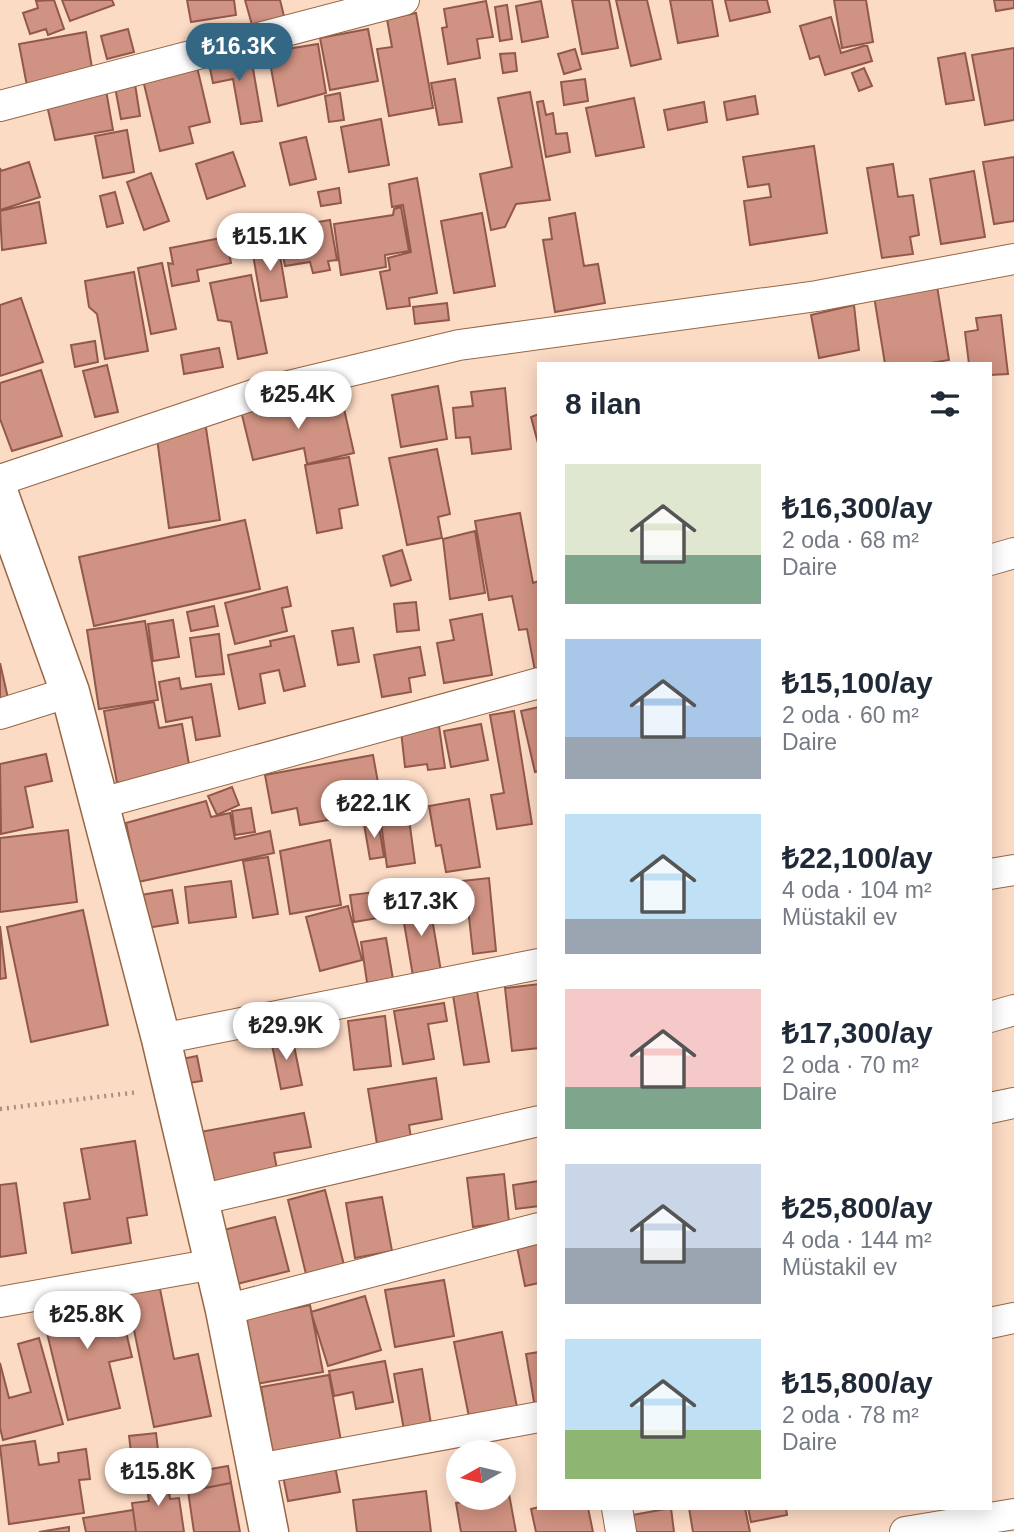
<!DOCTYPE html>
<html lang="tr">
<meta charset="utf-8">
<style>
:root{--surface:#fff;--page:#f6f6f7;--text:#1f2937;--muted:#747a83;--accent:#346784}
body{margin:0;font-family:Arial,sans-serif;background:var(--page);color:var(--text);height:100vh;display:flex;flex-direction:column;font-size:26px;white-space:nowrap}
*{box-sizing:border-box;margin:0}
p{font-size:23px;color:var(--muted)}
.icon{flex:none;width:38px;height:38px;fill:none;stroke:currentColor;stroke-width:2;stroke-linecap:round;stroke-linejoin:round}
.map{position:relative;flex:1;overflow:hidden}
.side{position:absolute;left:537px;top:362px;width:455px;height:1148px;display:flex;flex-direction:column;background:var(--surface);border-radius:0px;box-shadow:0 4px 18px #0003}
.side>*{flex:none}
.needle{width:46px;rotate:262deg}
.tools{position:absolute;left:446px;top:1440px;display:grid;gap:14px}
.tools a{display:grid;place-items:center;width:70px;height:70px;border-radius:50%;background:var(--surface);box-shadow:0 4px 18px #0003;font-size:35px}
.price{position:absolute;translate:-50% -60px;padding:0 16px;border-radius:24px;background:#fff;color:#222;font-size:23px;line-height:46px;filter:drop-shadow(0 2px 4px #0008)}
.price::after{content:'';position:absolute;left:50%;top:42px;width:21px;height:16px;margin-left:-10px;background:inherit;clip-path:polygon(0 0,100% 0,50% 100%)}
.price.current{background:var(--accent);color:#fff}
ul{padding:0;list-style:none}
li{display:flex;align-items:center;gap:21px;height:175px;padding:0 28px}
li span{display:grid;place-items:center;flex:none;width:196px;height:140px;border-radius:0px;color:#555}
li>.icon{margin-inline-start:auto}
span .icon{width:84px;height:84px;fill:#fffc;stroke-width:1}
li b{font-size:30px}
h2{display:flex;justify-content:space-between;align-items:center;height:84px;padding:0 28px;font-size:30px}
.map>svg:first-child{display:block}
.building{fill:#d09282;stroke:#92594b;stroke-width:2}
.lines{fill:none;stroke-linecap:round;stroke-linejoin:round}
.minor-casing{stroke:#976745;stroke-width:32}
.major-casing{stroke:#976745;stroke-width:41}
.path{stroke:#aa8e7b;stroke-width:4.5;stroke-dasharray:2 5;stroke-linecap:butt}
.minor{stroke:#fff;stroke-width:30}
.major{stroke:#fff;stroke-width:38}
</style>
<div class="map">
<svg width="1014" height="1532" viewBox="0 0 1014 1532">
<rect width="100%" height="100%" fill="#fcdbc5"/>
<path class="building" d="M54,0L64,29L48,35L46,29L30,34L23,13L38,8L36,1Z
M62,0H112L114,5L70,21Z
M187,0H234L236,15L191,22Z
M245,0H280L284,16L252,25Z
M572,0H609L618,48L582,54Z
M616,0H647L661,59L631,66Z
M670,0H712L718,36L678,43Z
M725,0H767L770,12L730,21Z
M834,0H866L873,42L842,48Z
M994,0H1014V8L996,11Z
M486,1L493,37L477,39L480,58L448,64L442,28L447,27L444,9Z
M541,1L548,37L522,42L516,6Z
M507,5L512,39L500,41L495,7Z
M416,13L433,108L389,116L377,49L392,47L387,19Z
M831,17L841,53L867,45L872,61L825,75L819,56L810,59L800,26Z
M128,29L134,52L107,59L101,36Z
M368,29L378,81L330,90L320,38Z
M86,32L93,74L27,86L19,44Z
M318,44L326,93L278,106L268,52Z
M1014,48V120L985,125L972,55Z
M575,49L581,69L564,74L558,54Z
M250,51L262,121L241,124L233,79L213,83L208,59Z
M515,53L517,71L503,73L500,54Z
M965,53L974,100L946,104L938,58Z
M197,67L210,122L189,127L193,143L160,151L143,80Z
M864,68L872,86L859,91L852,73Z
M455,79L462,122L439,125L431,83Z
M585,79L588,101L564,105L561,82Z
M135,84L140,116L121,119L115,87Z
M106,90L113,130L55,140L46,101Z
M530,92L550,200L516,204L505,227L491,230L480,174L512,167L498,98Z
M340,93L344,120L329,122L325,96Z
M755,96L758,114L727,120L724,102Z
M634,98L644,147L596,156L586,108Z
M543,101L546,115L553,113L556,134L567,133L570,152L546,157L537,102Z
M704,102L707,122L668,130L664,110Z
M381,119L389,165L349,172L341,127Z
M127,130L134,172L103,178L95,136Z
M306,137L316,179L290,185L280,143Z
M814,146L827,233L750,245L744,201L771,197L769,184L748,187L743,157Z
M233,152L245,186L207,199L196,164Z
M1014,157V221L994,224L983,162Z
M29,162L40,197L0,210V168L1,171Z
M893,164L898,197L913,195L919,235L910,237L913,254L882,258L867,168Z
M974,171L985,237L941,244L930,179Z
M151,173L169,221L144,230L127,182Z
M417,178L437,293L409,298L410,306L387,309L380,272L390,270L388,258L411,252L403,205L392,207L389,184Z
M339,188L341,203L321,206L318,192Z
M115,192L123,223L107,227L100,196Z
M39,202L46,243L2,250L0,211Z
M401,207L409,251L385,255L386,267L341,275L334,224L393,215L394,209Z
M482,213L495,286L454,293L441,221Z
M575,213L584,266L598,264L605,303L555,312L543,240L552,239L549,218Z
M330,220L337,260L328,261L330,270L313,273L310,262L285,266L278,229Z
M226,237L231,263L197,270L199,281L172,286L168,263L173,264L170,248Z
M278,244L287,297L261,301L252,249Z
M162,263L176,329L151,334L138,268Z
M134,272L148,351L105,359L97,314L89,307L85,281Z
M251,275L267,353L238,359L231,322L218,320L210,283Z
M937,286L949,360L925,364H885L874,296Z
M21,298L43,362L0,376V305Z
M447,303L449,320L415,324L413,307Z
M854,305L859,350L819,358L811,315Z
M1001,315L1008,374L990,375V364H969L965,332L978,330L976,318Z
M95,341L98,362L75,367L71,345Z
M219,348L223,367L184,374L181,355Z
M107,365L118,412L95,417L83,371Z
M41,370L62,436L12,451L0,419V383Z
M438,386L447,439L401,447L392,395Z
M505,388L511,449L472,454L470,437L456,438L453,408L473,406L471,392Z
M289,400L292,412L342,400L354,453L307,464L304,448L253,460L241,411Z
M539,414V447L531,417Z
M204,415L220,520L169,528L156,431Z
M437,449L450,514L438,517L442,538L407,545L389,458Z
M349,457L358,505L339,509L342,528L317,533L305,465Z
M520,513L533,583L539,581V670L535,671L527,629L519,630L512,596L489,600L475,521Z
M245,520L260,589L94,626L79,557Z
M475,531L485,593L450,599L443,539Z
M402,550L411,580L391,586L383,556Z
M287,587L291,606L282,608L287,631L235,644L225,603Z
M416,602L419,630L397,632L394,604Z
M214,606L218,626L191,631L187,612Z
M482,614L492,675L444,683L437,643L454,640L450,620Z
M173,620L179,657L153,661L148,624Z
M145,621L158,700L99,709L87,630Z
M353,628L359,662L338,665L332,631Z
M219,634L224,674L196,677L190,638Z
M294,636L305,686L284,691L279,670L260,674L265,703L239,709L228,655L271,646L270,641Z
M420,647L425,675L409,678L411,692L382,697L374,655Z
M0,663L10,707L0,709Z
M179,678L181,689L211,684L220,736L196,740L192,717L166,722L159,682Z
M154,702L159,728L182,724L190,770L117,783L104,711Z
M539,707V771L535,772L521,711Z
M514,711L532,824L497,829L491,795L504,793L490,715Z
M481,724L488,760L451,767L444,731Z
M439,726L445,768L428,770L427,764L405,767L401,731Z
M46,754L52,781L25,787L33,827L1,834L0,764Z
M373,755L383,810L300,825L297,808L272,813L265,775Z
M232,787L239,805L217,815L208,796Z
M469,799L480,867L446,872L441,845L436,846L429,806Z
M206,801L211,817L230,813L235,839L270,831L274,853L138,882L126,823Z
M251,808L255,832L235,835L232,811Z
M408,812L415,863L387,867L380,816Z
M378,821L384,857L370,859L364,824Z
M68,830L77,902L0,912V838Z
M330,840L341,905L290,914L280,851Z
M268,857L278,914L253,918L243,861Z
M489,878L496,951L473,954L468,908L447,910L444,883Z
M231,881L236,917L189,923L185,887Z
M172,890L178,923L140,929L134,896Z
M375,892L378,918L354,922L350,895Z
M428,895L442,977L414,982L400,899Z
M348,906L362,960L320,971L306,917Z
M83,910L108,1025L31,1042L7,927Z
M0,926L6,978L0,979Z
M386,938L394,985L368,989L361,942Z
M539,984V1048L512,1051L505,988Z
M477,991L489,1062L464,1065L453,995Z
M444,1003L447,1021L428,1024L434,1059L403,1064L394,1011Z
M385,1016L391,1066L354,1070L348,1021Z
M321,1019L324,1032L295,1039L292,1026Z
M292,1036L302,1085L281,1089L271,1040Z
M197,1056L202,1081L181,1084L177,1060Z
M436,1078L442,1119L409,1125L412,1145L378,1150L368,1089Z
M304,1113L311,1147L274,1153L278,1175L210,1187L200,1132Z
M135,1141L147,1215L127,1218L131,1243L72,1253L64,1203L90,1199L81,1149Z
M504,1174L509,1222L473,1227L467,1178Z
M539,1181V1206L516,1209L513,1185Z
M16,1183L26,1253L0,1257V1185Z
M325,1190L344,1265L306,1274L288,1200Z
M382,1197L392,1251L355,1258L346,1203Z
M275,1217L289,1271L229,1286L216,1232Z
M539,1237V1283L525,1286L516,1242Z
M444,1280L454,1336L395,1347L385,1290Z
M159,1284L174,1359L198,1354L211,1416L154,1427L126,1291Z
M116,1290L132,1357L109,1362L120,1408L68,1420L41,1308Z
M365,1296L381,1350L328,1366L311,1312Z
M310,1305L323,1372L256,1384L243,1318Z
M502,1332L517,1407L469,1417L454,1342Z
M39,1338L63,1424L3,1440L0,1428V1363L9,1398L31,1392L18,1344Z
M539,1352V1407L535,1408L526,1354Z
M385,1361L393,1402L356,1409L353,1392L334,1396L329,1371Z
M422,1369L431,1424L404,1430L394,1374Z
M329,1375L341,1441L272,1453L261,1387Z
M156,1433L160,1467L133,1469L129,1436Z
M35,1441L39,1465L59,1462L58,1453L86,1449L90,1479L79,1480L84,1513L9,1524L0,1446Z
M228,1466L231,1483L180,1493L176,1475Z
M335,1466L340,1492L288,1501L283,1476Z
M166,1471L170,1499L179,1498L184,1532H136L132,1503L149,1501L145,1474Z
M231,1483L240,1532H194L188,1491Z
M426,1491L431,1532H357L353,1500Z
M509,1494L516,1532H461L456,1503L504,1498V1495Z
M539,1507L588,1508L593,1532H536L531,1509Z
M671,1508L674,1532H630L627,1516Z
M689,1508H745L750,1532H693Z
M748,1508H786L787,1515L751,1522Z
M133,1510L136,1532H86L83,1518Z
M69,1527V1532H39Z"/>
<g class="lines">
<defs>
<path id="minor" d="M0,106L404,0
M0,480L259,393L459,345L817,296L1014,259
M990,560L1014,553
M0,714L70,692
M98,804L539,683
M990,874L1014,870
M990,1017L1014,1010
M161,1039L539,964
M990,1108L1014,1103
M199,1200L539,1121
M0,1302L214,1264
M225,1310L539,1228
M990,1323L1014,1318
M258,1469L539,1417
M617,1508L621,1532
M905,1532L1014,1514"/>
<path id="major" d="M0,497L70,692L161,1039L225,1310L269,1532"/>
</defs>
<use href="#minor" class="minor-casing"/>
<use href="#major" class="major-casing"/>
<path class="path" d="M0,1109L139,1092"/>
<use href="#minor" class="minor"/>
<use href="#major" class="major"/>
</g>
</svg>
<div class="tools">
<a><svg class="needle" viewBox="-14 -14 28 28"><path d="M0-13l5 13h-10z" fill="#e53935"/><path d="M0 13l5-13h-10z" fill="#747a83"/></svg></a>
</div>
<b class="price current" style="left:239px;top:83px">₺16.3K</b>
<b class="price" style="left:270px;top:273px">₺15.1K</b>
<b class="price" style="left:298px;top:431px">₺25.4K</b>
<b class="price" style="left:374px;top:840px">₺22.1K</b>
<b class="price" style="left:421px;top:938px">₺17.3K</b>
<b class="price" style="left:286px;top:1062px">₺29.9K</b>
<b class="price" style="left:87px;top:1351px">₺25.8K</b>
<b class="price" style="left:158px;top:1508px">₺15.8K</b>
<section class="side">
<h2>8 ilan<svg class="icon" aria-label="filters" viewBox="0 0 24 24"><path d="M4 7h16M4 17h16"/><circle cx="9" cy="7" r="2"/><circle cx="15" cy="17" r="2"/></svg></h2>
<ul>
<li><span style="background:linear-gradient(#dfe7d0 65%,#7fa58c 0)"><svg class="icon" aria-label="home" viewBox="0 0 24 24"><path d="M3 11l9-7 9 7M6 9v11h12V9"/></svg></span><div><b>₺16,300/ay</b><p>2 oda · 68 m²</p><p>Daire</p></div></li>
<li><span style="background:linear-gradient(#a9c7e8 70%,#9aa5b1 0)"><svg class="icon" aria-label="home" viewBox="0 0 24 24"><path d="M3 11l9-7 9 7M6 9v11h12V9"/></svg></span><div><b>₺15,100/ay</b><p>2 oda · 60 m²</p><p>Daire</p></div></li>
<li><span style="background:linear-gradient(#bfe0f5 75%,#9aa5b1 0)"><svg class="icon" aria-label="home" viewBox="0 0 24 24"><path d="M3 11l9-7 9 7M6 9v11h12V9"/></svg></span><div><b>₺22,100/ay</b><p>4 oda · 104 m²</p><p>Müstakil ev</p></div></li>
<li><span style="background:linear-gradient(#f6c9c9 70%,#7fa58c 0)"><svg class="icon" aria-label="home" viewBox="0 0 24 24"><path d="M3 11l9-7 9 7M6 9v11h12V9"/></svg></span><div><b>₺17,300/ay</b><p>2 oda · 70 m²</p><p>Daire</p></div></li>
<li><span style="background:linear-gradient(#c9d6e8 60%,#9aa5b1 0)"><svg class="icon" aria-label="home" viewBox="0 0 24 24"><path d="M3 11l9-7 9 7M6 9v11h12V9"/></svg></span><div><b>₺25,800/ay</b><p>4 oda · 144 m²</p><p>Müstakil ev</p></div></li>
<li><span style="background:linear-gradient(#bfe0f5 65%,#8fb573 0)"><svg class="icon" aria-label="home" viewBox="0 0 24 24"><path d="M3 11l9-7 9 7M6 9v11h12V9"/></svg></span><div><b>₺15,800/ay</b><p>2 oda · 78 m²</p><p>Daire</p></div></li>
</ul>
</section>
</div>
